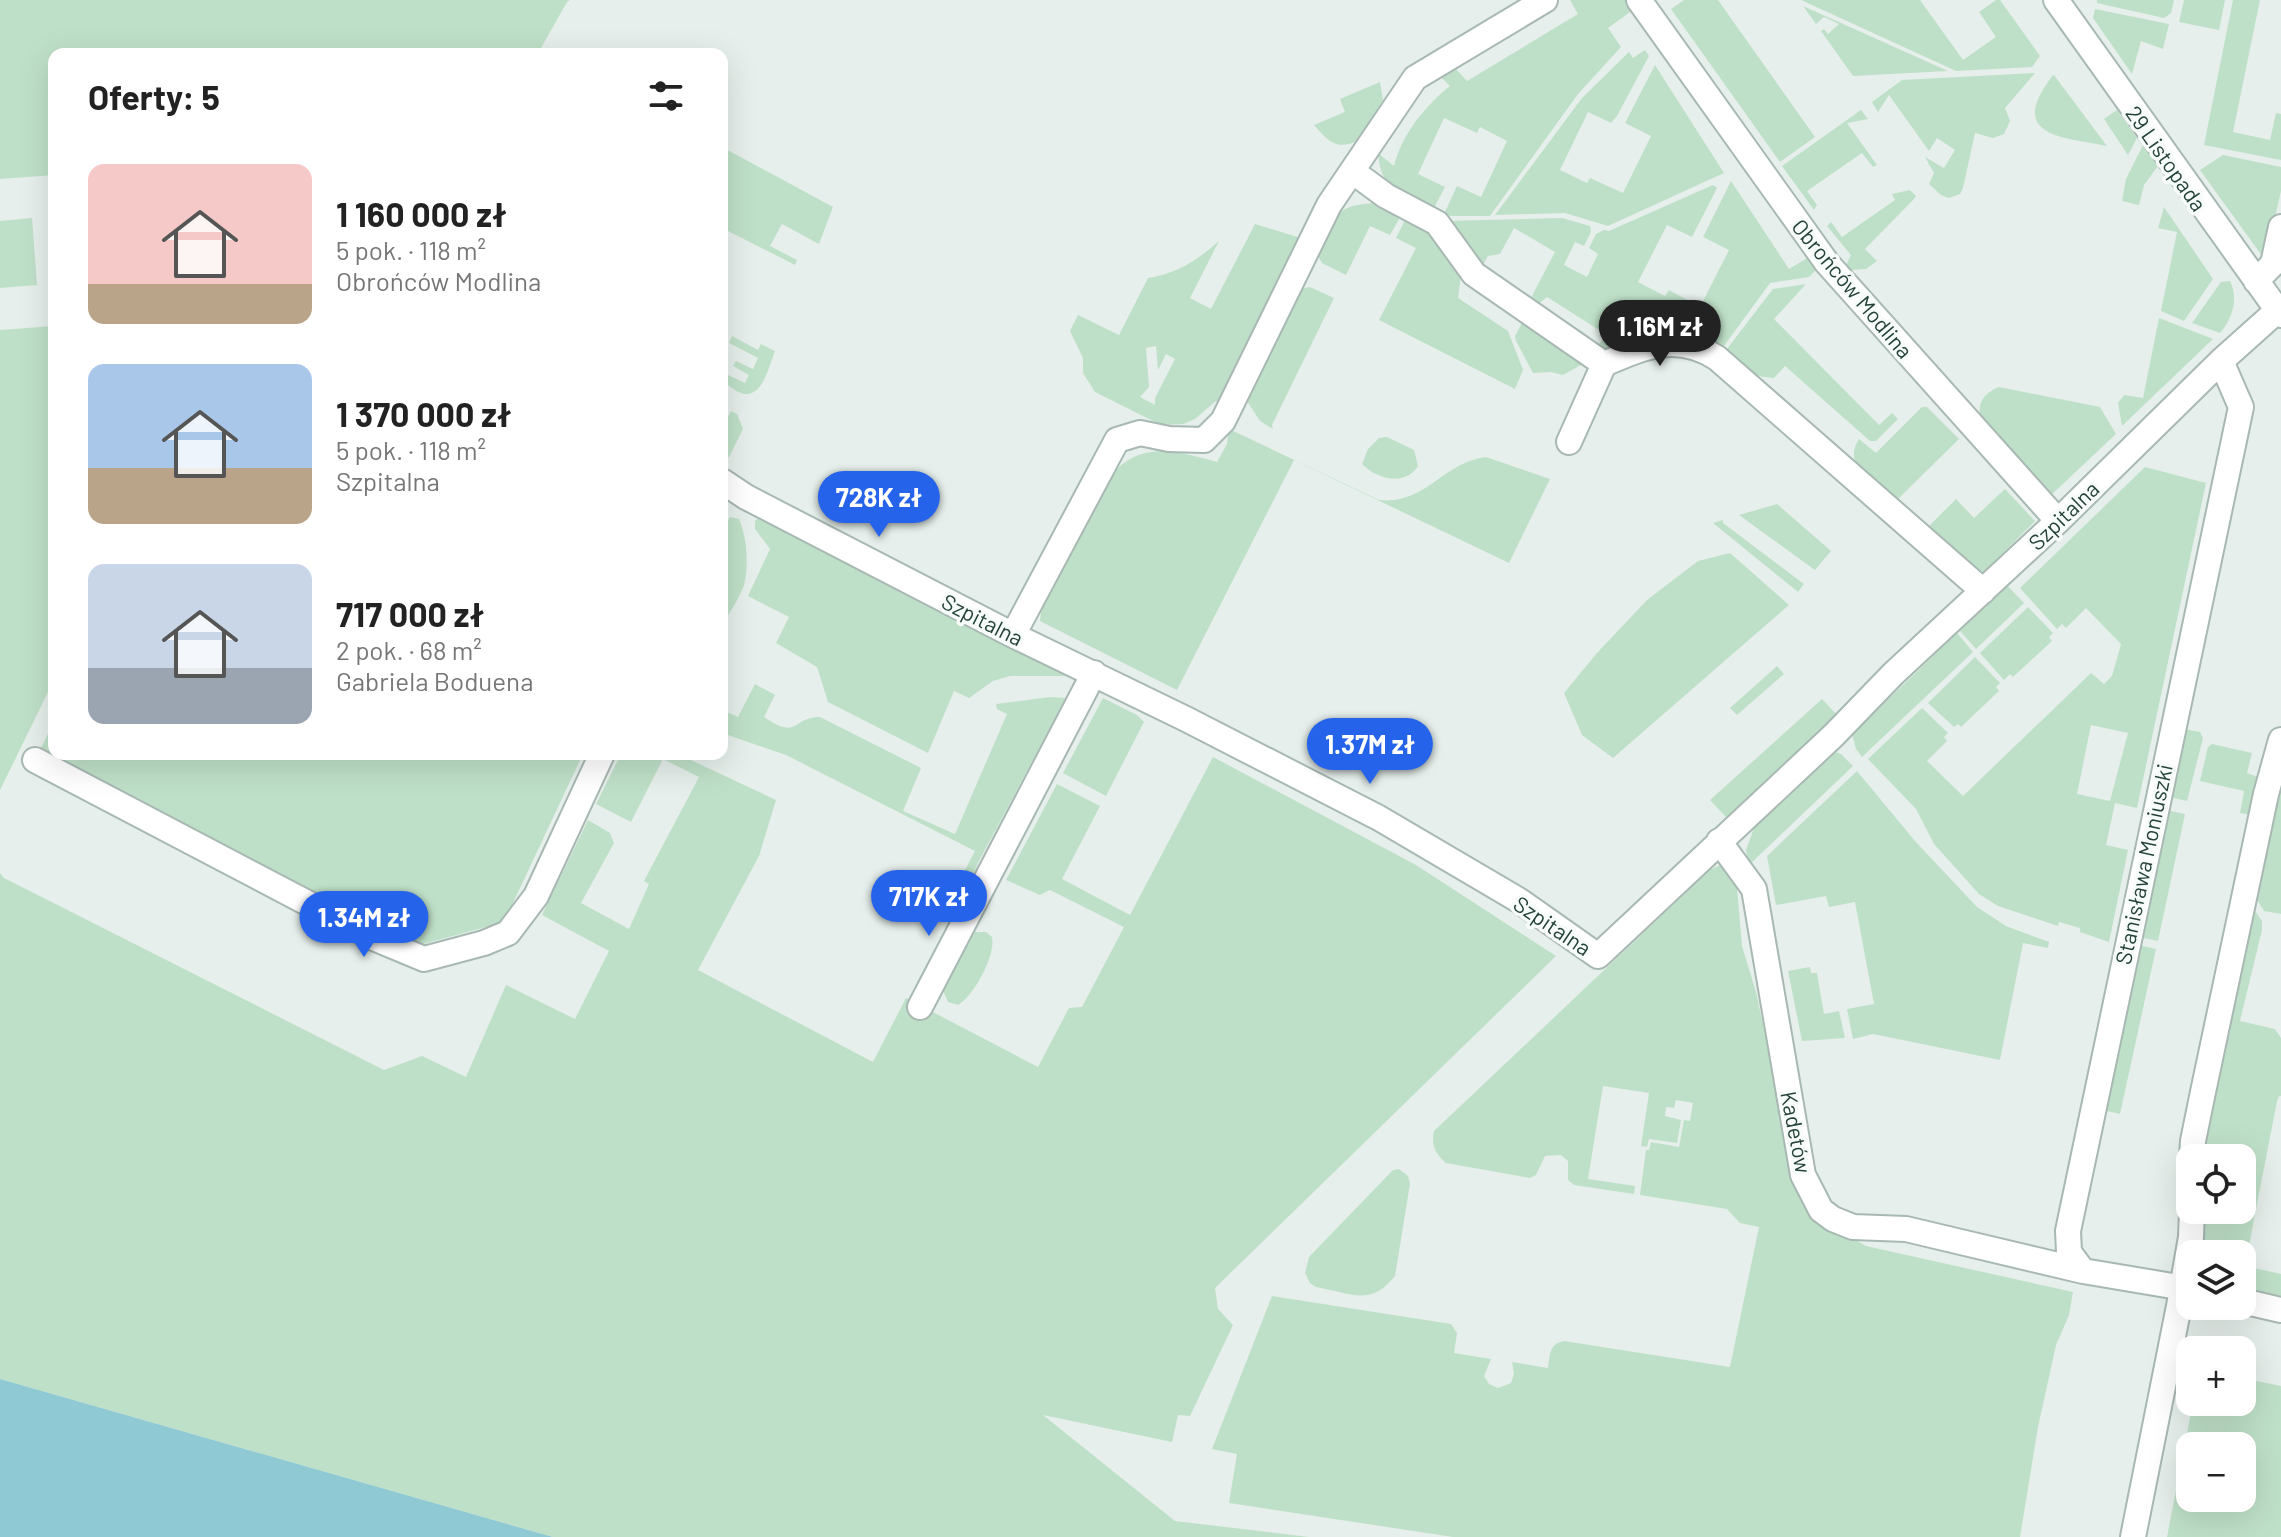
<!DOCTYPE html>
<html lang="pl">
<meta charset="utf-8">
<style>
:root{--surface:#fff;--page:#f6f6f6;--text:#222;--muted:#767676;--accent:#2563eb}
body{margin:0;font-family:Barlow,sans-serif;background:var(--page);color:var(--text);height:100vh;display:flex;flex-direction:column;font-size:30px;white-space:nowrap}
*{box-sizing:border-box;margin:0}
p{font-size:26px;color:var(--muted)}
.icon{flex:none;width:44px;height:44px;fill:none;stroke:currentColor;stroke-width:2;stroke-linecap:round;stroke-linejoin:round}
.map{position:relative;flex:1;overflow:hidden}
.drawer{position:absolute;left:48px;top:48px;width:680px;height:712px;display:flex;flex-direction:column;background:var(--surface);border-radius:16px;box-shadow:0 8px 32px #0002}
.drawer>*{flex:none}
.buttons{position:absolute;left:2176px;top:1144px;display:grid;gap:16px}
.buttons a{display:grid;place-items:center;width:80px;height:80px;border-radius:16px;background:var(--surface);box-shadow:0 8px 32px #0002;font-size:40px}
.price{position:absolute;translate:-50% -68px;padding:0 18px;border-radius:28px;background:var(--accent);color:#fff;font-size:26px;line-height:52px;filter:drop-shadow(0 2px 4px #0008)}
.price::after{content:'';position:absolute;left:50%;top:48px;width:24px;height:18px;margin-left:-12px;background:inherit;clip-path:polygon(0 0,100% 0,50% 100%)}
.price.current{background:#222;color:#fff}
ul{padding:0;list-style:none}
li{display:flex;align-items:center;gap:24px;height:200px;padding:0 40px}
li span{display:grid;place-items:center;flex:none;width:224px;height:160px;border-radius:16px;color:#555}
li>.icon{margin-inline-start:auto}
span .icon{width:96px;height:96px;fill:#fffc;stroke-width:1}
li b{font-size:34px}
h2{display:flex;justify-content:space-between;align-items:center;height:96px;padding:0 40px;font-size:34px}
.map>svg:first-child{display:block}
.green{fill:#bfe0c8;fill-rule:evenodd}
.water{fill:#8ec9d4}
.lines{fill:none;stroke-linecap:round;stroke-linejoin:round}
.minor-casing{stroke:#a8b8b2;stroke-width:28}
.minor{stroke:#fff;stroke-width:24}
.labels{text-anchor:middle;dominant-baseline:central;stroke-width:7;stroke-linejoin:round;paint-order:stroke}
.street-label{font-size:22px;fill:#24423a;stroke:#f7fbf9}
</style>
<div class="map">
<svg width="2281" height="1537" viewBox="0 0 2281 1537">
<rect width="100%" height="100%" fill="#e6efeb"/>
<path class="green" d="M0,0H570L567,2L541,48L551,54H54V175L0,179Z
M1570,0H1626L1633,10L1608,28L1621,47L1578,94L1490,216H1450L1445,212L1457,186L1481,197L1507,141L1480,127L1477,133L1444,118L1418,174L1445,187L1432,212C1402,194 1381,192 1378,153L1394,166C1402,134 1425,106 1450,86L1439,75L1453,66L1467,81L1578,14Z
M1684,0H1718L1815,137L1780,162L1671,9Z
M1801,0H1920L1963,60L1996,37L1979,12L1996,0H2000L2040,56L2032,67L1956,71Z
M2097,0H2174L2171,13L2164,18L2097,3Z
M2184,0H2225L2219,30L2179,22Z
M2233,0H2260L2233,132L2270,140L2276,113L2281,114V160L2204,145Z
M1803,6L1948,71L1853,76L1821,31L1824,29L1828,34L1839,24L1824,17L1816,24Z
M2095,9L2169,24L2163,49L2141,41L2132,74L2093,18Z
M1645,50L1649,56L1617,116L1611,123L1588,112L1560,170L1587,183L1590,178L1623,193L1651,136L1625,123L1655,65L1724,173L1608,226L1565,213L1495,215L1582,98L1629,52L1633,58Z
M2035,73L2005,108L2010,121L2004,134L1993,138L1975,133L1963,188L1960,194L1949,198L1941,195L1929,184L1934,173L1925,157L1944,168L1955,150L1937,138L1929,151L1889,95L1878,112L1872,102L1902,80Z
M2053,75H2054L2107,146C2060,137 2006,136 2053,75Z
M1380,82L1383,100L1357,141C1336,151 1327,140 1314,125L1345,112L1340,99Z
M1861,110L1868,119L1847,123L1877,165L1873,167L1862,153L1807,191L1817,205L1814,210L1782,166Z
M2117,110L2137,138L2128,155L2104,119Z
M2143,145L2158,166L2144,185L2139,205L2122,201L2126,179Z
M722,147L833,207L819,244L782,224L770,246L797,260L795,265L722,228Z
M2223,155L2281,167V191L2265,260L2200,170Z
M1731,181L1789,269L1809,257L1819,267L1809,277L1770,283L1721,350C1698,337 1666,315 1639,333C1620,346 1619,352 1594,349L1607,335L1547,297L1533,308L1531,301L1533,294L1555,252L1514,228L1500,254L1488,256L1483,265L1475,261L1443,221L1562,218L1590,226L1591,232L1584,246L1575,242L1564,265L1587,277L1598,254L1589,248L1596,234L1604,230L1609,231L1713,185L1717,188L1692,237L1667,225L1638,282L1665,296L1669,290L1700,307L1729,250L1703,237Z
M1910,190L1916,196L1914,199L1865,249L1877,261L1866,269L1851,270L1846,265L1851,255L1827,226L1831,222L1842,237L1895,200L1892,194Z
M1376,203L1402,214L1390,235L1370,226L1346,275L1322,263L1316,252C1333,217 1334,205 1376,203Z
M2164,207L2213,279L2184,321L2161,311L2177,232L2158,228Z
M1407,216L1424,224L1461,275L1458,298L1508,331L1523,370L1515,389L1379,320L1416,248L1396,238Z
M32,218L37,285L0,288V221Z
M1255,224L1301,238L1220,403L1216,401L1195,419L1183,424L1161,425L1095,392L1083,373V358L1070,331L1078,315L1119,335L1148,278C1178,273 1196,261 1219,241L1190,298L1211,309ZM1156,346L1158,370L1166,354L1175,359L1155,398V405L1140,397L1149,387L1146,348Z
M2230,281C2239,299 2232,319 2220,333L2192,323L2221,282Z
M1806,284L1774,319L1879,425L1892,413L1898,419L1876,441H1870L1785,366L1774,378C1749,376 1741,370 1723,354L1773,289Z
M1310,287L1334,298L1272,425L1273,429L1260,421L1245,398L1299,289Z
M2159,318L2213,339L2122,426L2118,403L2124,395L2143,398Z
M1524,319L1580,358L1583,364L1563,375L1551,372L1533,373L1516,341L1515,336Z
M54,326V680L0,790V330Z
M732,336L758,350L761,344L775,351C766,375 759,411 728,385V375L745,383L749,375L733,366L736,361L753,369L758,358L729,343Z
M1999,387L2100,407L2116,434L2050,496C2037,482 1987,435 1982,421C1975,404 1984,393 1999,387Z
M1922,407H1927L1959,439L1894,503C1875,486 1841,466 1859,439L1876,453Z
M731,411L737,414L743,429L729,457L722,460V429Z
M1229,429L1379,500C1426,505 1443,462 1486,457L1550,479L1509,563L1294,460L1177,690L1040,621L1042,600L1053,578L1116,470C1146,440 1182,453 1217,462L1227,444Z
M1387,437L1414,450L1418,466C1405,487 1377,479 1362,464L1368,449L1379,438Z
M2145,467L2206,483L2137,808L2115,803L2106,845L2128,850L2109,942L2080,932V928L2059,922L2058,926L1998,906L1979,894L1934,844L1916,809L1868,759L1922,708L1948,733L1944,737L1947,741L1927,761L1963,796L2091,673L2104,684L2112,676L2121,644L2086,608L2066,628L2062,624L2057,629L2020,588ZM2091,725L2128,733L2110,801L2077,794Z
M2005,489L2035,521L1984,572L1968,566L1925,530L1956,499L1974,518Z
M1777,504L1831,551L1815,570L1739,515Z
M760,516L1073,676H1010L993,681L969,698L954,691L928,753L828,702L817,667L776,643L789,617L748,596L770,549L755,529V521Z
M730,517L739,519C747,537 749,566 744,585C739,599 729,613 722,626V530Z
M1723,520V523L1804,584L1798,592L1713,523Z
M1730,553L1789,605L1613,758L1582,735L1564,693L1597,653L1647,600L1698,561Z
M2007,585L2024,603L1976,649L1960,631Z
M2028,607L2053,633L2049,637L2052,641L2013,677L2010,674L2004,680L1980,653Z
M1957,633L1973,652L1862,757L1856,749L1852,734Z
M1975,657L2000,683L1996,687L1999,691L1961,727L1958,724L1954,727L1928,703Z
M1777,666L1784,674L1737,715L1730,708Z
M755,684L775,695L764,717C799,741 792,717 820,717L921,768L903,811L955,834L1007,714L997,709L996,704L1050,697L1066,698L979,861L960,903L962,876L975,851L786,755L722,733V710L738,717Z
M1103,698L1137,715L1144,722L1106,796L1063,773Z
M1822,699L1837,715L1727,818L1710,800Z
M54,722V754H583L504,922L412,947L39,752Z
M2184,729L2200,732L2203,738L2187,801L2169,797Z
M2212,744L2252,753L2247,773L2261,778L2253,815L2240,813L2244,791L2200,781L2208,747Z
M1836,752L1841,754L1853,766L1749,865L1746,850L1754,828Z
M621,754H678L776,800L759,856L698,970L873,1062L906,998L1038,1067L1069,1008L1082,1007L1124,927L1050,890L1040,895L1006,880L1057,784L1100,806L1062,879L1130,915L1213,757L1416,865L1556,956L1215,1288L1218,1309L1233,1325L1190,1416L1178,1415L1172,1442L1043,1415L1175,1521L1309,1537H553L0,1379V873L4,878L384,1070L422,1056L466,1077L506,985L575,1019L609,951L542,915L588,820L610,833L614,843L581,903L629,929L649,884L644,881L699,777L663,759L631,822L596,804Z
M1857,771L1915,841L1977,907L2006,926L2049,942L2048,948L2023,943L2000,1060L1873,1034L1853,1039L1847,1009L1874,1004L1855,902L1829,907L1826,896L1776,905L1767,856Z
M2281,774V914L2264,911L2254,895Z
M2166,810L2185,814L2158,941L2139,937Z
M1724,863L1727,865L1737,888L1742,946L1756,992L1796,1177L1827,1223L1866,1246L2073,1292L2069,1315L2056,1345L2038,1427L2020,1537H1453L1229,1503L1237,1454L1212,1449L1272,1296L1451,1324L1457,1333L1454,1353L1491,1359L1484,1376L1489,1384L1498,1388L1511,1383L1514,1374L1512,1362L1548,1368C1550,1354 1549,1344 1564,1341L1730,1367L1759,1227L1740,1223L1727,1209L1640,1195L1646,1150H1649L1651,1142L1679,1147L1684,1120L1690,1121L1693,1103L1676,1100L1674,1108L1666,1107L1665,1116L1681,1120L1677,1143L1649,1139L1647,1147L1641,1146L1649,1093L1603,1086L1588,1179L1635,1186L1634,1194L1574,1185L1568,1180V1161L1561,1155L1545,1156L1536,1175L1530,1178L1446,1163C1435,1154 1431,1145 1434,1131L1710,870Z
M2251,905L2262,921V930L2240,1021L2275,1029L2281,1038V1096H2279L2277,1101L2245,1266L2281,1274V1298L2242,1290V1254H2198L2202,1210H2242V1158H2202Z
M975,932H986L992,937C996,955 974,996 958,1005L948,1002L942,988Z
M2138,945L2156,949L2120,1114L2103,1110Z
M1810,967L1811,973H1817L1824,1014L1839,1011L1845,1038L1802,1041L1788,971Z
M1399,1169L1408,1176L1410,1184L1395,1276C1371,1307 1350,1293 1316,1287L1310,1283L1305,1273L1309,1257L1393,1170Z
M2242,1378L2281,1386V1537H2167L2193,1402H2242ZM2242,1446V1498H2190V1446Z"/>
<path class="water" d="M0,1379L553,1537H0Z"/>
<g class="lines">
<defs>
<path id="minor" d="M1639,0L1827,263L2058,521
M2056,0L2281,315
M1352,171L1386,196L1437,223L1474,274L1604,364C1644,347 1676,332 1717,358L1983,591
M2256,281L2273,264L2281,227
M1569,442L1604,364
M722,481L746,497L1013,635L1186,719L1379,818L1520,901L1598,956L1834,735L1893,674L2058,521L2221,361L2277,311
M1013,635L1117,440L1140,433L1169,439L1204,440L1223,421L1329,205L1415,78L1545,0
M35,760L376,939L424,959L484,943L508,933L536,896L602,754
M1719,841L1754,889L1803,1175L1821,1210L1833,1219L1853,1227L1906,1229L2083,1271L2190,1289
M920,1007L1094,673
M2192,1158L2193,1141L2203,1092L2266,794L2281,740
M2083,1271L2069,1252L2068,1231L2241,407L2221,361
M2242,1301L2281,1310
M2133,1537L2179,1306L2191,1237L2192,1210"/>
</defs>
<use href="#minor" class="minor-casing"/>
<use href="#minor" class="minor"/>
</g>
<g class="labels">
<g class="street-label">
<text transform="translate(2167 158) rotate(55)">29 Listopada</text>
<text transform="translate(1853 288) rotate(50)">Obrońców Modlina</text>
<text transform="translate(2063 515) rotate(-44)">Szpitalna</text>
<text transform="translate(983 619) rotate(27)">Szpitalna</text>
<text transform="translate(2143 864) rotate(-78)">Stanisława Moniuszki</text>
<text transform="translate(1553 925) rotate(34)">Szpitalna</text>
<text transform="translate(1797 1132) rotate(79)">Kadetów</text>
</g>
</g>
</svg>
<div class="buttons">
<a><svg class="icon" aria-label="locate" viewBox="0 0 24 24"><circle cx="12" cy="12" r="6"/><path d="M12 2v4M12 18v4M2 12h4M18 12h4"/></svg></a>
<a><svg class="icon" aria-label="layers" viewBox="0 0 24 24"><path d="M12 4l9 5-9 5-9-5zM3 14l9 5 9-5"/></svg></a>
<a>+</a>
<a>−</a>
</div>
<b class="price current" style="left:1660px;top:368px">1.16M zł</b>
<b class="price" style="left:879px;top:539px">728K zł</b>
<b class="price" style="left:1370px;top:786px">1.37M zł</b>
<b class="price" style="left:929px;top:938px">717K zł</b>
<b class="price" style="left:364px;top:959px">1.34M zł</b>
<section class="drawer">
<h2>Oferty: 5<svg class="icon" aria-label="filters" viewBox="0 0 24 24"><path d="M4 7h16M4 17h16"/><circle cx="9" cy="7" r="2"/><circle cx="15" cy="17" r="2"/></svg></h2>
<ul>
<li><span style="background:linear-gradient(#f6c9c9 75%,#b9a48a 0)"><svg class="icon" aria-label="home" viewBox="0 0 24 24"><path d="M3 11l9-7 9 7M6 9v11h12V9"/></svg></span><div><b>1 160 000 zł</b><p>5 pok. · 118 m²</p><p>Obrońców Modlina</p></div></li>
<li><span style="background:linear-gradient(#a9c7e8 65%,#b9a48a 0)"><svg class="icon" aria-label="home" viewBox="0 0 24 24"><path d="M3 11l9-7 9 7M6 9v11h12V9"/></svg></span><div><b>1 370 000 zł</b><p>5 pok. · 118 m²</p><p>Szpitalna</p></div></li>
<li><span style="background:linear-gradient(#c9d6e8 65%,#9aa5b1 0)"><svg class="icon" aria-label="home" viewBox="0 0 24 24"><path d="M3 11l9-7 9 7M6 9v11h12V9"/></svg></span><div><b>717 000 zł</b><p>2 pok. · 68 m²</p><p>Gabriela Boduena</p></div></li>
</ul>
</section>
</div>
